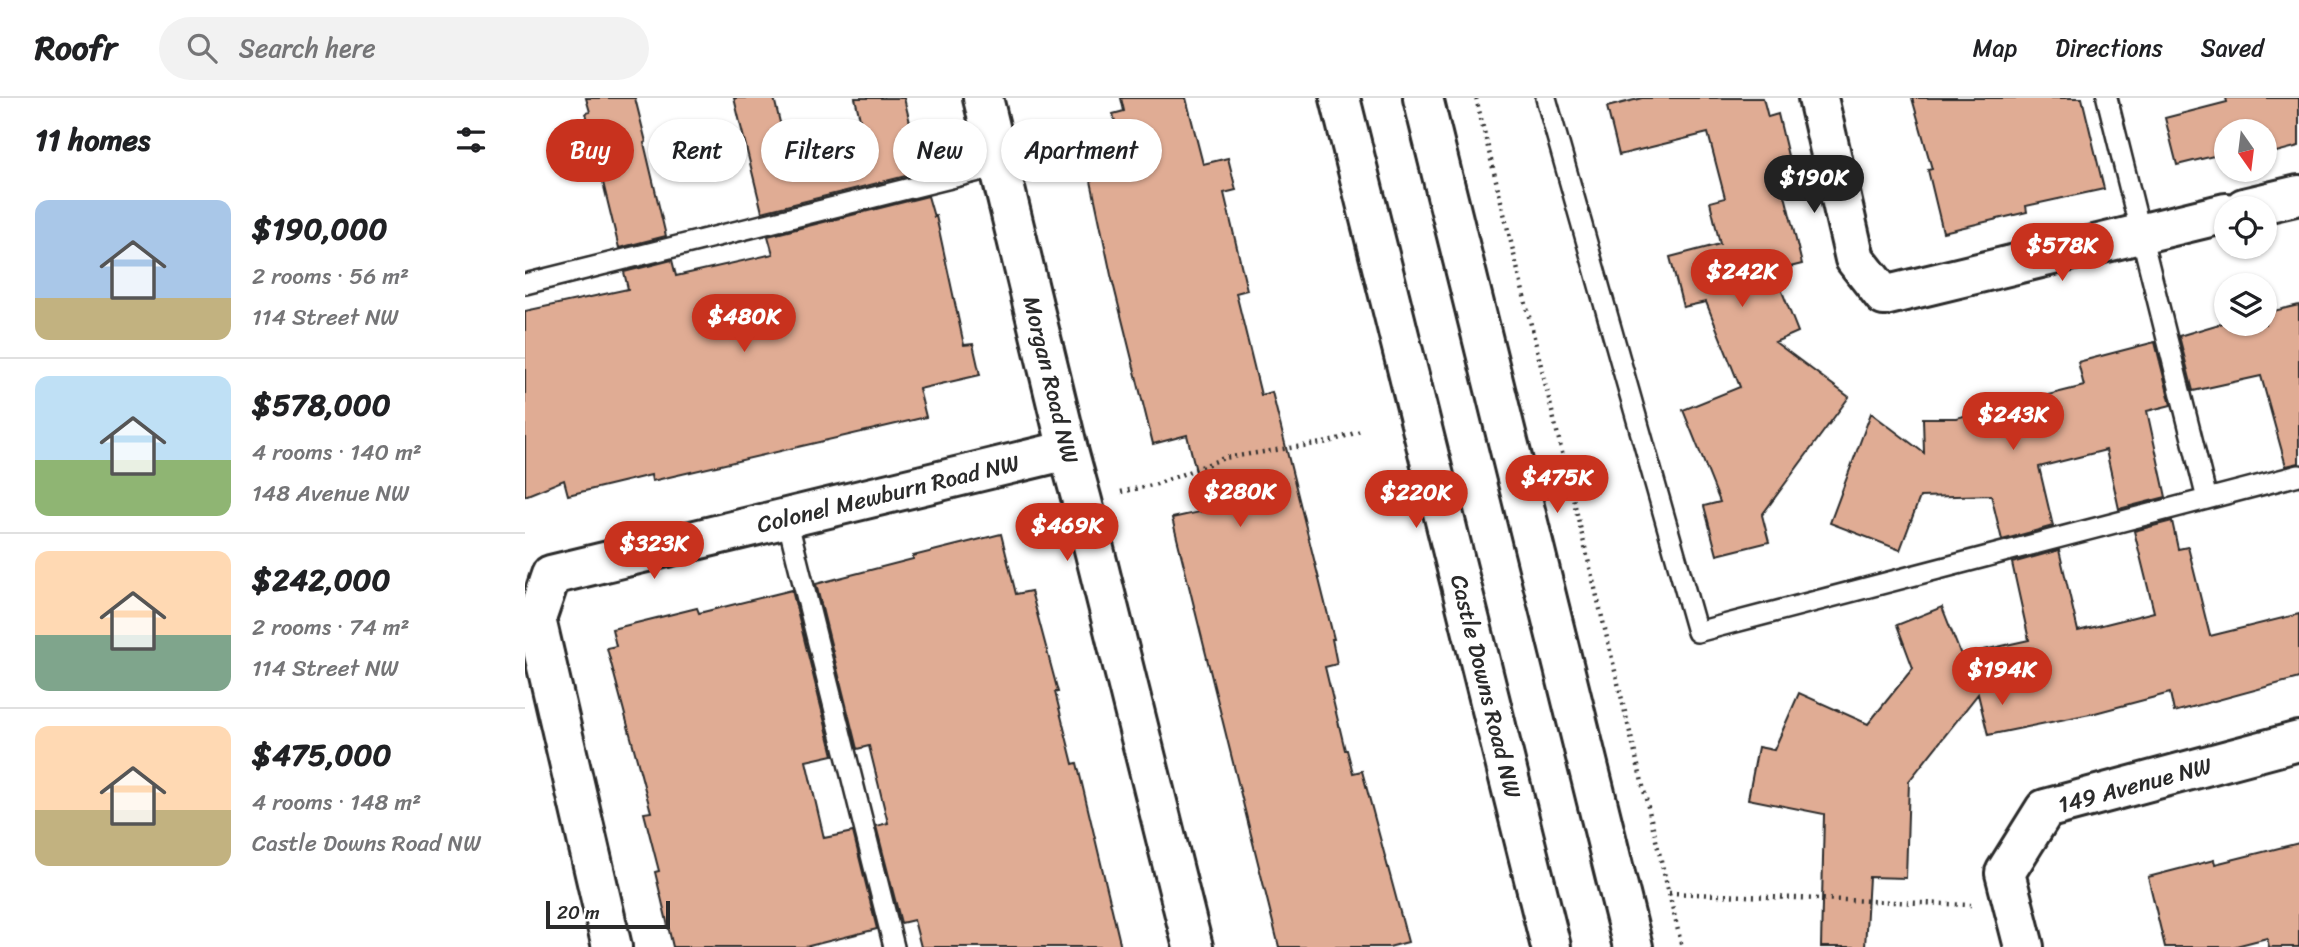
<!DOCTYPE html>
<meta charset="utf-8">
<style>
:root{--surface:#fff;--page:#f2f2f2;--text:#202124;--muted:#757577;--line:#e0e0e0;--accent:#c8321e}
body{margin:0;font-family:Sriracha,sans-serif;background:var(--page);color:var(--text);height:100vh;display:flex;flex-direction:column;font-size:26px;white-space:nowrap}
*{box-sizing:border-box;margin:0}
p{font-size:23px;color:var(--muted)}
.icon{flex:none;width:38px;height:38px;fill:none;stroke:currentColor;stroke-width:2;stroke-linecap:round;stroke-linejoin:round}
.map{position:relative;flex:1;overflow:hidden}
.sheet{display:flex;flex-direction:column;background:var(--surface);width:525px}
.sheet>*{flex:none}
.banner{position:absolute;left:21px;top:21px;width:665px;height:63px;display:flex;gap:14px}
.needle{width:46px;rotate:166deg}
.controls{position:absolute;left:1689px;top:21px;display:grid;gap:14px}
.controls a{display:grid;place-items:center;width:63px;height:63px;border-radius:50%;background:var(--surface);box-shadow:0 2px 5px #0004;font-size:35px}
.scale{position:absolute;left:21px;bottom:18px;width:124px;box-sizing:border-box;padding-left:7px;border:4px solid #2b2b2b;border-top:0;font-size:19px;line-height:24px;white-space:nowrap;color:#2b2b2b;-webkit-text-stroke:5px #fff;paint-order:stroke}
.price{position:absolute;translate:-50% -60px;padding:0 16px;border-radius:24px;background:var(--accent);color:#fff;font-size:23px;line-height:46px;filter:drop-shadow(0 2px 4px #0008)}
.price::after{content:'';position:absolute;left:50%;top:42px;width:21px;height:16px;margin-left:-10px;background:inherit;clip-path:polygon(0 0,100% 0,50% 100%)}
.price.on{background:#222;color:#fff}
ul{padding:0;list-style:none}
li{display:flex;align-items:center;gap:21px;height:175px;padding:0 35px}
li+li{border-top:2px solid var(--line)}
li span{display:grid;place-items:center;flex:none;width:196px;height:140px;border-radius:14px;color:#555}
li>.icon{margin-inline-start:auto}
span .icon{width:84px;height:84px;fill:#fffc;stroke-width:1}
li b{font-size:30px}
h2{display:flex;justify-content:space-between;align-items:center;height:84px;padding:0 35px;font-size:30px}
.tag{padding:0 24px;border-radius:32px;background:var(--surface);box-shadow:0 2px 5px #0004;font-size:24px;line-height:63px}
.tag.on{background:var(--accent);color:#fff}
header{display:flex;align-items:center;gap:42px;box-sizing:border-box;height:98px;padding:0 35px;background:var(--surface);border-bottom:2px solid var(--line)}
header strong{font-size:33px}
nav{display:flex;gap:38px;margin-inline-start:auto;font-size:24px}
.search{width:490px;height:63px;background:var(--page);display:flex;align-items:center;gap:18px;box-sizing:border-box;padding:0 24px;border-radius:38px;color:var(--muted);font-size:26px}
main{display:flex;flex:1;min-height:0}
.map>svg:first-child{display:block}
.building{fill:#e0ac94;stroke:#2b2b2b;stroke-width:2}
.lines{fill:none;stroke-linecap:round;stroke-linejoin:round}
.lane-casing{stroke:#2b2b2b;stroke-width:24}
.street-casing{stroke:#2b2b2b;stroke-width:44}
.secondary-casing{stroke:#2b2b2b;stroke-width:44}
.path{stroke:#2b2b2b;stroke-width:4.5;stroke-dasharray:2 5;stroke-linecap:butt}
.lane{stroke:#fff;stroke-width:19}
.street{stroke:#fff;stroke-width:38}
.secondary{stroke:#fff;stroke-width:38}
.labels{text-anchor:middle;dominant-baseline:central;stroke-width:7;stroke-linejoin:round;paint-order:stroke}
.street-label{font-size:23px;fill:#2b2b2b;stroke:#fff}
</style>
<header>
<strong>Roofr</strong>
<div class="search"><svg class="icon" aria-label="search" viewBox="0 0 24 24"><circle cx="10" cy="10" r="6"/><path d="M15 15l6 6"/></svg>Search here</div>
<nav><a>Map</a><a>Directions</a><a>Saved</a></nav>
</header>
<main>
<section class="sheet">
<h2>11 homes<svg class="icon" aria-label="filters" viewBox="0 0 24 24"><path d="M4 7h16M4 17h16"/><circle cx="9" cy="7" r="2"/><circle cx="15" cy="17" r="2"/></svg></h2>
<ul>
<li><span style="background:linear-gradient(#a9c7e8 70%,#c2b280 0)"><svg class="icon" aria-label="home" viewBox="0 0 24 24"><path d="M3 11l9-7 9 7M6 9v11h12V9"/></svg></span><div><b>$190,000</b><p>2 rooms · 56 m²</p><p>114 Street NW</p></div></li>
<li><span style="background:linear-gradient(#bfe0f5 60%,#8fb573 0)"><svg class="icon" aria-label="home" viewBox="0 0 24 24"><path d="M3 11l9-7 9 7M6 9v11h12V9"/></svg></span><div><b>$578,000</b><p>4 rooms · 140 m²</p><p>148 Avenue NW</p></div></li>
<li><span style="background:linear-gradient(#ffd9b3 60%,#7fa58c 0)"><svg class="icon" aria-label="home" viewBox="0 0 24 24"><path d="M3 11l9-7 9 7M6 9v11h12V9"/></svg></span><div><b>$242,000</b><p>2 rooms · 74 m²</p><p>114 Street NW</p></div></li>
<li><span style="background:linear-gradient(#ffd9b3 60%,#c2b280 0)"><svg class="icon" aria-label="home" viewBox="0 0 24 24"><path d="M3 11l9-7 9 7M6 9v11h12V9"/></svg></span><div><b>$475,000</b><p>4 rooms · 148 m²</p><p>Castle Downs Road NW</p></div></li>
</ul>
</section>
<div class="map">
<svg width="1774" height="849" viewBox="0 0 1774 849">
<rect width="100%" height="100%" fill="#fff"/>
<filter id="ink" filterUnits="userSpaceOnUse"><feTurbulence type="fractalNoise" baseFrequency=".0143" numOctaves="2"/><feDisplacementMap in="SourceGraphic" scale="14" xChannelSelector="R" yChannelSelector="G"/><feConvolveMatrix kernelMatrix="1 2 1 2 8 2 1 2 1" color-interpolation-filters="sRGB"/></filter>
<g filter="url(#ink)">
<path class="building" d="M61,0H110L121,44L119,45L141,138L94,150L61,15L65,14Z
M209,0H249L261,49L267,48L268,52L338,34L330,0H379L397,74L237,114Z
M596,0H661L678,66L703,60L711,92L699,95L722,192L711,195L736,297L747,294L809,541H807L812,566L800,569L820,652H822L828,675L837,673L883,844L864,849H754L647,420L679,413L670,369L662,337L628,346L586,177L556,36L591,27L588,16L599,13Z
M1117,0H1238L1243,19L1253,16L1264,62L1252,65L1277,166L1249,173L1273,234L1250,244L1324,299L1237,417L1244,444L1192,457L1179,408L1195,404L1158,312L1215,289L1181,204L1158,209L1145,159L1195,146L1185,104L1200,100L1183,35L1094,57L1082,9Z
M1387,0H1557L1579,91L1501,108L1502,114L1418,134L1403,72L1407,71Z
M1701,0H1774V48L1740,57V33H1701V55L1652,67L1640,20L1702,4Z
M403,98L409,119L411,118L439,247L448,246L455,277L394,291L401,319L127,383L126,377L43,397L39,382L0,398V213L103,191L99,174L147,162L151,178L248,156L243,138Z
M1774,207V365L1761,368L1736,278L1668,293L1654,238L1701,224L1740,226V215Z
M1630,244L1646,307L1622,313L1641,399L1594,411L1581,352L1514,369L1528,428L1477,442L1466,397L1395,399L1375,452L1305,425L1346,315L1399,355L1398,320H1431L1559,288L1553,264Z
M1647,423L1653,451L1663,449L1685,538L1774,516V580L1649,614L1645,595L1570,615L1463,637L1453,596L1384,683L1381,780L1344,779L1340,849H1296L1299,716L1223,701L1233,649L1249,652L1274,595L1343,626L1388,570L1372,527L1417,509L1436,557L1504,542L1487,465L1534,452L1553,533L1629,514L1609,433Z
M476,436L491,496L506,493L533,594H530L548,666L552,665L596,849H396L389,822L376,825L351,728L363,725L344,648L332,651L291,486L388,461V458Z
M267,492L308,657L281,663L299,740L328,734L352,831L280,849H148L130,774L134,773L119,715L126,714L82,550L91,548L87,531L172,510L174,515Z
M1774,745V849H1744L1742,840L1707,849H1640L1623,779L1689,762L1690,766Z"/>
<g class="lines">
<defs>
<path id="lane" d="M1021,0L1172,534L1774,377
M1582,0L1682,401
M0,186L474,68
M262,421L369,849"/>
<g id="street">
<path id="s1" d="M458,0L543,352L557,403L668,849"/>
<path d="M1293,0L1330,161L1359,198L1701,115"/>
<path d="M1719,110L1774,97"/>
<path id="s2" d="M87,849L11,521L26,477L543,352"/>
<path id="s3" d="M1499,849L1480,775L1520,711L1774,643"/>
</g>
<g id="secondary">
<path id="s4" d="M815,0L1026,849"/>
<path d="M898,0L1108,849"/>
</g>
</defs>
<use href="#lane" class="lane-casing"/>
<use href="#street" class="street-casing"/>
<use href="#secondary" class="secondary-casing"/>
<path class="path" d="M951,0L1157,849
M596,394L632,386L699,360L804,344L838,332
M1144,795L1446,807"/>
<use href="#lane" class="lane"/>
<use href="#street" class="street"/>
<use href="#secondary" class="secondary"/>
</g>
</g>
<g class="labels">
<g class="street-label">
<text stroke="none"><textPath href="#s1" startOffset="290">Morgan Road NW</textPath></text>
<text stroke="none"><textPath href="#s2" startOffset="730">Colonel Mewburn Road NW</textPath></text>
<text stroke="none"><textPath href="#s4" startOffset="606">Castle Downs Road NW</textPath></text>
<text stroke="none"><textPath href="#s3" startOffset="245">149 Avenue NW</textPath></text>
</g>
</g>
</svg>
<div class="controls">
<a><svg class="needle" viewBox="-14 -14 28 28"><path d="M0-13l5 13h-10z" fill="#e53935"/><path d="M0 13l5-13h-10z" fill="#757577"/></svg></a>
<a><svg class="icon" aria-label="locate" viewBox="0 0 24 24"><circle cx="12" cy="12" r="6"/><path d="M12 2v4M12 18v4M2 12h4M18 12h4"/></svg></a>
<a><svg class="icon" aria-label="layers" viewBox="0 0 24 24"><path d="M12 4l9 5-9 5-9-5zM3 14l9 5 9-5"/></svg></a>
</div>
<div class="scale">20 m</div>
<b class="price on" style="left:1289px;top:117px">$190K</b>
<b class="price" style="left:1537px;top:185px">$578K</b>
<b class="price" style="left:1217px;top:211px">$242K</b>
<b class="price" style="left:219px;top:256px">$480K</b>
<b class="price" style="left:1488px;top:354px">$243K</b>
<b class="price" style="left:1032px;top:417px">$475K</b>
<b class="price" style="left:715px;top:431px">$280K</b>
<b class="price" style="left:891px;top:432px">$220K</b>
<b class="price" style="left:542px;top:465px">$469K</b>
<b class="price" style="left:129px;top:483px">$323K</b>
<b class="price" style="left:1477px;top:609px">$194K</b>
<div class="banner">
<a class="tag on">Buy</a>
<a class="tag">Rent</a>
<a class="tag">Filters</a>
<a class="tag">New</a>
<a class="tag">Apartment</a>
</div>
</div>
</main>
